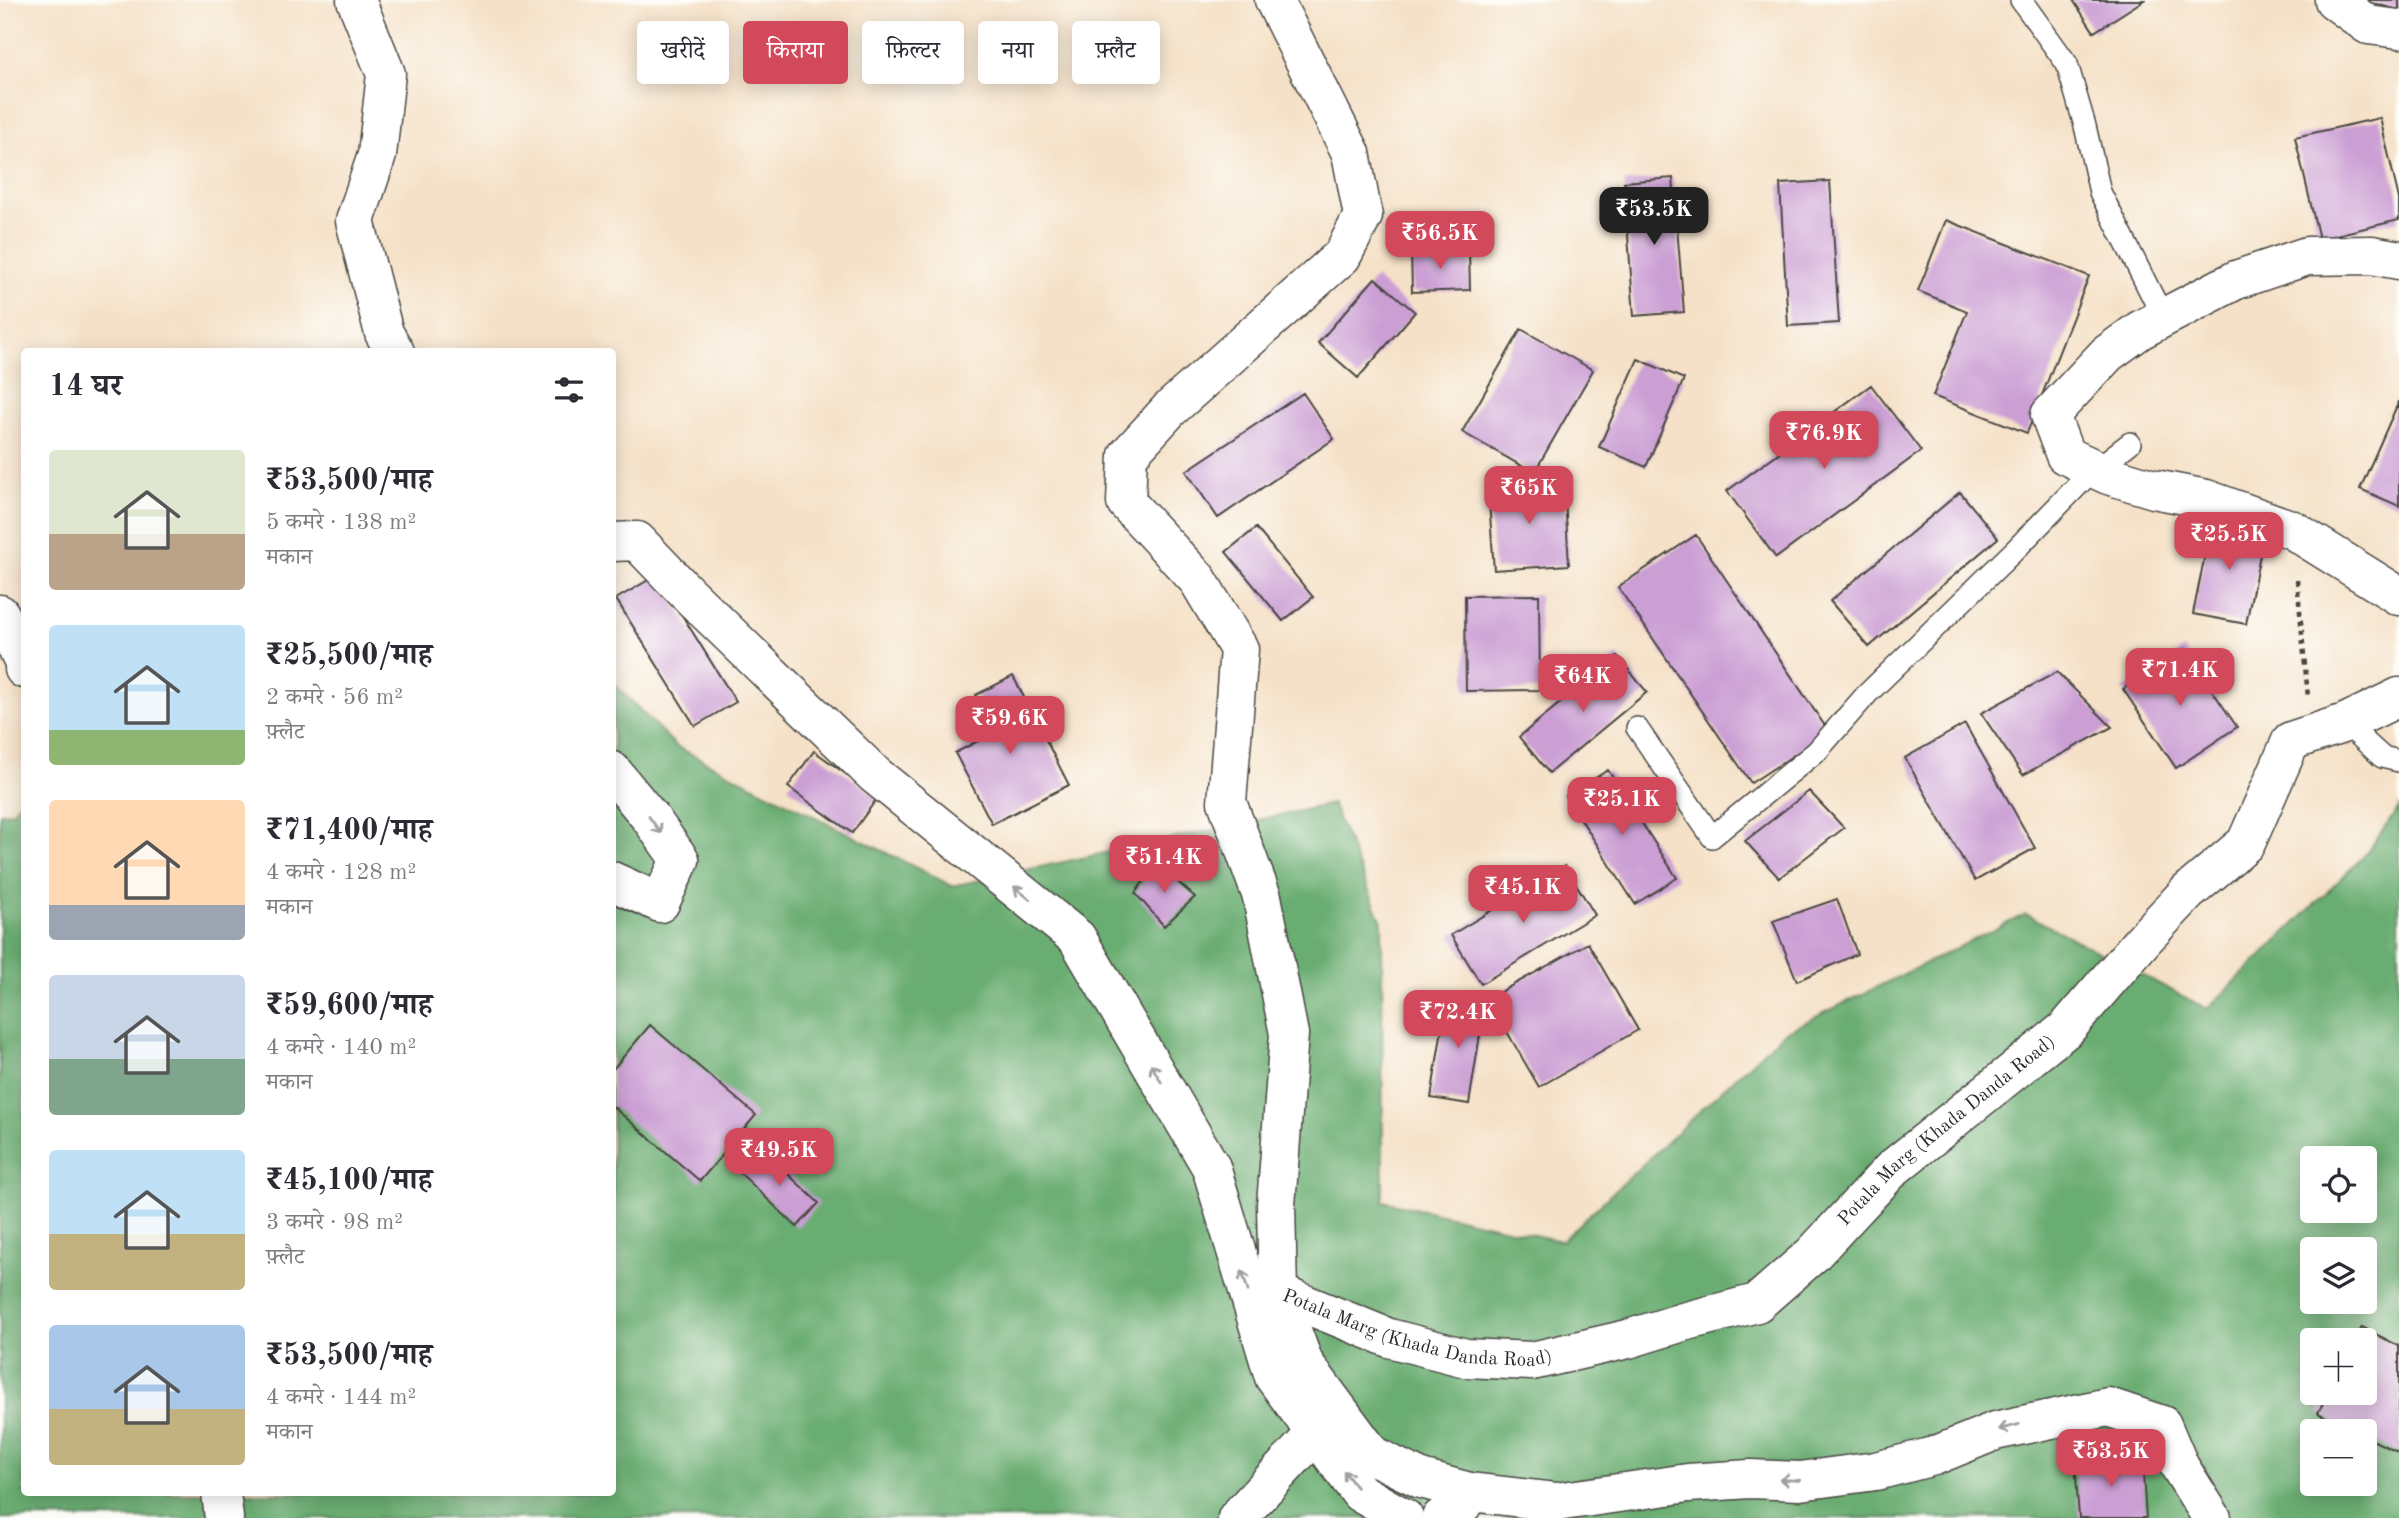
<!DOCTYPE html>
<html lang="hi">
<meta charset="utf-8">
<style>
:root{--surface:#fff;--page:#f2f2f3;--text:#2b2b33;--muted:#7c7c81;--accent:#d1495b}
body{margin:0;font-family:"Old Standard TT","Noto Serif Devanagari",serif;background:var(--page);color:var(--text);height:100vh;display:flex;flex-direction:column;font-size:26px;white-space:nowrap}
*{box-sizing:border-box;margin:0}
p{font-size:23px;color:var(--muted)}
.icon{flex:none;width:38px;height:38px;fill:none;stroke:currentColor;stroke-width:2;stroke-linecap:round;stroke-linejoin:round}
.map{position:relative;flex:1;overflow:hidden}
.panel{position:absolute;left:21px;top:348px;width:595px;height:1148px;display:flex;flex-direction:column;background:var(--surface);border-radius:7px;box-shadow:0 4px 18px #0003}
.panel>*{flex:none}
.guide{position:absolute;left:637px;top:21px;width:665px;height:63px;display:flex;gap:14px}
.controls{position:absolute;left:2300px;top:1146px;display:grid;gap:14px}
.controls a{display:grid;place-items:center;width:77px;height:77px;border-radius:7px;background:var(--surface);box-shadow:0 4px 18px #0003;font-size:35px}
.price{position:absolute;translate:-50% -60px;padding:0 16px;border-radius:14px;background:var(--accent);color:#fff;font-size:23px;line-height:46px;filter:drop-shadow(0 2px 4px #0008)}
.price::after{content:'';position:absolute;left:50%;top:42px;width:21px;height:16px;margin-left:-10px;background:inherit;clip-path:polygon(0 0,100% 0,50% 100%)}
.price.selected{background:#222;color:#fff}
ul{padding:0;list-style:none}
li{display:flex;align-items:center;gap:21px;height:175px;padding:0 28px}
li span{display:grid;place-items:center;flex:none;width:196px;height:140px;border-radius:7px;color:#555}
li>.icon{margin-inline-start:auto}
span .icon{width:84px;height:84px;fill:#fffc;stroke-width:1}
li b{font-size:30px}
h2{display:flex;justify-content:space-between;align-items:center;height:84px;padding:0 28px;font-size:30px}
.chip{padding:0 24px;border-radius:7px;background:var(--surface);box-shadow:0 4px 18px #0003;font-size:24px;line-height:63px}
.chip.selected{background:var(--accent);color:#fff}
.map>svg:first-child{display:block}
.forest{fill:#6aad72;stroke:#4a6c4e;stroke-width:2;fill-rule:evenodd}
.building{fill:#cb9ed4}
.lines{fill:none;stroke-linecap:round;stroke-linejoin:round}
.lane-casing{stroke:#494642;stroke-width:24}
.street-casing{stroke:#494642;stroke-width:41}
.secondary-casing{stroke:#494642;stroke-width:41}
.path{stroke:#494642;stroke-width:4.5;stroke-dasharray:5 5;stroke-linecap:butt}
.lane{stroke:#fff;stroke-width:21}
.street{stroke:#fff;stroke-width:38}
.secondary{stroke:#fff;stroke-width:38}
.oneway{stroke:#a0a0a0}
.labels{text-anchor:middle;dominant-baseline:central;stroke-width:5;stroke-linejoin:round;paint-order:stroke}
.street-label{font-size:19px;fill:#2b2b2b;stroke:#fdfcf7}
</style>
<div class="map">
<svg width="2399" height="1518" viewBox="0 0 2399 1518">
<rect width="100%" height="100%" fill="#fdfcf7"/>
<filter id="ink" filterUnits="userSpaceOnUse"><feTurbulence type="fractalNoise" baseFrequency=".0143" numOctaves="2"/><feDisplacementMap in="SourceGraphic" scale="14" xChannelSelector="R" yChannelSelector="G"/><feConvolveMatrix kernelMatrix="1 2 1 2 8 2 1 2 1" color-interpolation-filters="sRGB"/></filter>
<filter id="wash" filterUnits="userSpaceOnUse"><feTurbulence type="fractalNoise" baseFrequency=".00686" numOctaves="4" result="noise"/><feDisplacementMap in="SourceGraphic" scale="28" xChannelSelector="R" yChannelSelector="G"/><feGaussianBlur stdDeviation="1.57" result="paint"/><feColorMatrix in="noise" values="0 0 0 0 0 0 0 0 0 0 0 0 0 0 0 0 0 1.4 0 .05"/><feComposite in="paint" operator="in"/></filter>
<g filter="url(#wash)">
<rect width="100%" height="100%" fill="#f5e1c7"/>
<path class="forest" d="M613,683L677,747L952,886L1332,804L1382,922L1383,1201L1561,1241L1783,1033L2026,914L2207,1009L2364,856L2399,808V1518H0V813L12,812L24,796V1493H612ZM2312,1158H2364V1211H2312ZM2312,1250H2364V1302H2312ZM2312,1340H2364V1393H2312ZM2312,1432H2364V1484H2312Z"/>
<g id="blocks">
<path class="building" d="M2073,0H2144L2094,32Z
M2367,0H2399V10L2371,3Z
M2380,118L2399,199V220L2319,239L2295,137Z
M1673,178L1684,312L1634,316L1624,182Z
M1830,181L1839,323L1788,326L1780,184Z
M1946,220L2089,276L2027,433L1933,396L1967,311L1918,291Z
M1469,250L1470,290L1412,292L1411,252Z
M1375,278L1415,312L1358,378L1318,343Z
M1521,329L1593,370L1534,473L1462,432Z
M1638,359L1684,379L1646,467L1599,447Z
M1871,385L1921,451L1776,558L1727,491Z
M1303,393L1334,439L1218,518L1186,471Z
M2399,401V506L2360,489Z
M1564,482L1569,565L1494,570L1488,487Z
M1960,492L1998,538L1869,647L1830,601Z
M2212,520L2265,530L2246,624L2193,614Z
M1256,528L1313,597L1283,621L1226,552Z
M1696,535L1829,732L1751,783L1618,587Z
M657,575L736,702L695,726L616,599Z
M1539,595L1540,690L1466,691L1465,596Z
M2184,649L2237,727L2176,768L2123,689Z
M1617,656L1647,692L1549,773L1519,737Z
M2057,672L2112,727L2023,775L1981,713Z
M1013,676L1069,785L992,824L955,753L995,732L976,695Z
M1965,724L2035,848L1975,881L1905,758Z
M814,751L878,797L852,833L788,787Z
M1608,770L1677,878L1635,904L1566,796Z
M1809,791L1844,828L1779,878L1745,841Z
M1157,864L1195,897L1164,926L1135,893Z
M1565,866L1595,915L1481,984L1451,935Z
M1837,899L1857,954L1797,981L1773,921Z
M1588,943L1638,1030L1539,1087L1488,999Z
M1447,997L1485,1003L1469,1104L1431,1098Z
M650,1025L756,1115L700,1181L612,1106V1070Z
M761,1149L819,1203L797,1227L740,1173Z
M2362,1327L2399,1346V1453L2364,1436V1432H2355L2318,1413L2328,1393H2364V1340H2355Z
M2142,1458L2146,1518H2079L2075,1462Z"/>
</g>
</g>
<g filter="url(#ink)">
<use href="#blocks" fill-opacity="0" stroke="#494642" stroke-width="2"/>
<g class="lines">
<defs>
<path id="lane" d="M2021,0L2067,64L2085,126L2100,192L2163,317
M2345,723L2382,757L2399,761
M1637,728L1712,837L1817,751L1867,694L2015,550L2086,477L2130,443"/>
<path id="street" d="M356,0L386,74L377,155L355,221L384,333L395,352
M1274,0L1351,153L1363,216L1342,256L1170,409L1128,455L1126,502L1198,580L1239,649L1227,802L1262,897L1289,1034L1276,1205L1278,1293
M1237,1518L1316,1433"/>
<g id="secondary">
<path d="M2334,0L2368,25L2399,29"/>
<path d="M2399,260L2372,255L2307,256L2236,280L2140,330L2107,354L2050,415L2065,455L2108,475L2154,489L2206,499L2293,530L2399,596"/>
<path d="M612,542L637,541L686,592L875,775L1077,938L1211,1167L1274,1377L1360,1493L1404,1518"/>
<path d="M0,614L24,662V669"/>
<path d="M612,771L652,820L680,860L660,903L612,881"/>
<path d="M221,1493L224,1518"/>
<path d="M1441,1518L1456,1515L1470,1492"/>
<path id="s1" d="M2212,1518L2180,1467L2162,1425L2108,1407L1995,1431L1934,1456L1876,1471L1800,1481L1750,1479L1688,1483L1556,1502L1470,1492L1421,1479L1372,1455L1304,1363L1278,1293L1389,1338L1466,1358L1532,1361L1628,1339L1683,1322L1757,1303L1812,1255L1893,1168L2066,1029L2142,941L2188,892L2246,843L2291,741L2345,723L2399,697"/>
</g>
</defs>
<use href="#lane" class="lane-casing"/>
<use href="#street" class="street-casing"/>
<use href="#secondary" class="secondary-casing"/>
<path class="path" d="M2297,580L2308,697"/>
<use href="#lane" class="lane"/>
<use href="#street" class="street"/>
<use href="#secondary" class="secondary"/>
</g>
<defs><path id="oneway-shaft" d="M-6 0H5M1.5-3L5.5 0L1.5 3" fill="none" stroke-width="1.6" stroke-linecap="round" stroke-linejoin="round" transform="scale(1.75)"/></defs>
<g class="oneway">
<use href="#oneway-shaft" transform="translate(655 825) rotate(54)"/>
<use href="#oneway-shaft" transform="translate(1022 893) rotate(-141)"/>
<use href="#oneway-shaft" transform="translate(1156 1073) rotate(-120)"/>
<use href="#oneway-shaft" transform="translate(1245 1281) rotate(-107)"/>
<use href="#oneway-shaft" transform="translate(2009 1427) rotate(166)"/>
<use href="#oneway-shaft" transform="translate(1350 1479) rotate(-127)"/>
<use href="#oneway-shaft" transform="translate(1790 1480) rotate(-178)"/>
</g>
</g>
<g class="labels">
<g class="street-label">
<text stroke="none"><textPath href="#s1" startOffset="1862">Potala Marg (Khada Danda Road)</textPath></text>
<text stroke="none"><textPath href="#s1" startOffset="1253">Potala Marg (Khada Danda Road)</textPath></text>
</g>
</g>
</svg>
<div class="controls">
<a><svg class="icon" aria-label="locate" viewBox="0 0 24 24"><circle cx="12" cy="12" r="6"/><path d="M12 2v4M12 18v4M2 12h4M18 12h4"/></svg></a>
<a><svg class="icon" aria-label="layers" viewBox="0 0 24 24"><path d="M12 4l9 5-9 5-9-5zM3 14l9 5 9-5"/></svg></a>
<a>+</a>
<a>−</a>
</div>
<b class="price selected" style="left:1654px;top:247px">₹53.5K</b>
<b class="price" style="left:1440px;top:271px">₹56.5K</b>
<b class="price" style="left:1824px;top:471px">₹76.9K</b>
<b class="price" style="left:1529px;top:526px">₹65K</b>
<b class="price" style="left:2229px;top:572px">₹25.5K</b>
<b class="price" style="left:2180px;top:708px">₹71.4K</b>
<b class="price" style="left:1583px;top:714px">₹64K</b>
<b class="price" style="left:1010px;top:756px">₹59.6K</b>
<b class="price" style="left:1622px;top:837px">₹25.1K</b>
<b class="price" style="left:1164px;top:895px">₹51.4K</b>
<b class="price" style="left:1523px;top:925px">₹45.1K</b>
<b class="price" style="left:1458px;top:1050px">₹72.4K</b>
<b class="price" style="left:779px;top:1188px">₹49.5K</b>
<b class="price" style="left:2111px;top:1489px">₹53.5K</b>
<div class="guide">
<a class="chip">खरीदें</a>
<a class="chip selected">किराया</a>
<a class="chip">फ़िल्टर</a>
<a class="chip">नया</a>
<a class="chip">फ़्लैट</a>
</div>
<section class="panel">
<h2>14 घर<svg class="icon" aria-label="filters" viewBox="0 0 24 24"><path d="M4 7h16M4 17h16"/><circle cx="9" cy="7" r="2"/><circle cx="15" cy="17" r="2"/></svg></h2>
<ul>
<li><span style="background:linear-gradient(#dfe7d0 60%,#b9a48a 0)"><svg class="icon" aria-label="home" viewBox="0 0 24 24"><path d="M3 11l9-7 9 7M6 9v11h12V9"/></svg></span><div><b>₹53,500/माह</b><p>5 कमरे · 138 m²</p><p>मकान</p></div></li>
<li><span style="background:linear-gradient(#bfe0f5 75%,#8fb573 0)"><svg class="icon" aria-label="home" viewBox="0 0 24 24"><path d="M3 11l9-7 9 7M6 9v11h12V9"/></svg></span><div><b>₹25,500/माह</b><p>2 कमरे · 56 m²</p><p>फ़्लैट</p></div></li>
<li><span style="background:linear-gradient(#ffd9b3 75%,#9aa5b1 0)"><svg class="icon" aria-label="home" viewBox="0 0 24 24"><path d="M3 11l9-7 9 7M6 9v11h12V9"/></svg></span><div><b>₹71,400/माह</b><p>4 कमरे · 128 m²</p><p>मकान</p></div></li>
<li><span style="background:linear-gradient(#c9d6e8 60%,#7fa58c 0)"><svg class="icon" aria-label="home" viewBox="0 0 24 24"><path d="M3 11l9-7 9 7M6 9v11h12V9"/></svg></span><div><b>₹59,600/माह</b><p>4 कमरे · 140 m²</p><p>मकान</p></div></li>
<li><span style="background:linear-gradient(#bfe0f5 60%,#c2b280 0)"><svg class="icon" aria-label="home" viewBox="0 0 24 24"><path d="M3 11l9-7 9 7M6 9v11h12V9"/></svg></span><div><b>₹45,100/माह</b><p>3 कमरे · 98 m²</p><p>फ़्लैट</p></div></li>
<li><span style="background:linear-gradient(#a9c7e8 60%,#c2b280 0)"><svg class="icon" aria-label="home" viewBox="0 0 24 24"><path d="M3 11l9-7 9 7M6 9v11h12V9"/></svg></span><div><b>₹53,500/माह</b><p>4 कमरे · 144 m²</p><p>मकान</p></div></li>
</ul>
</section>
</div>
